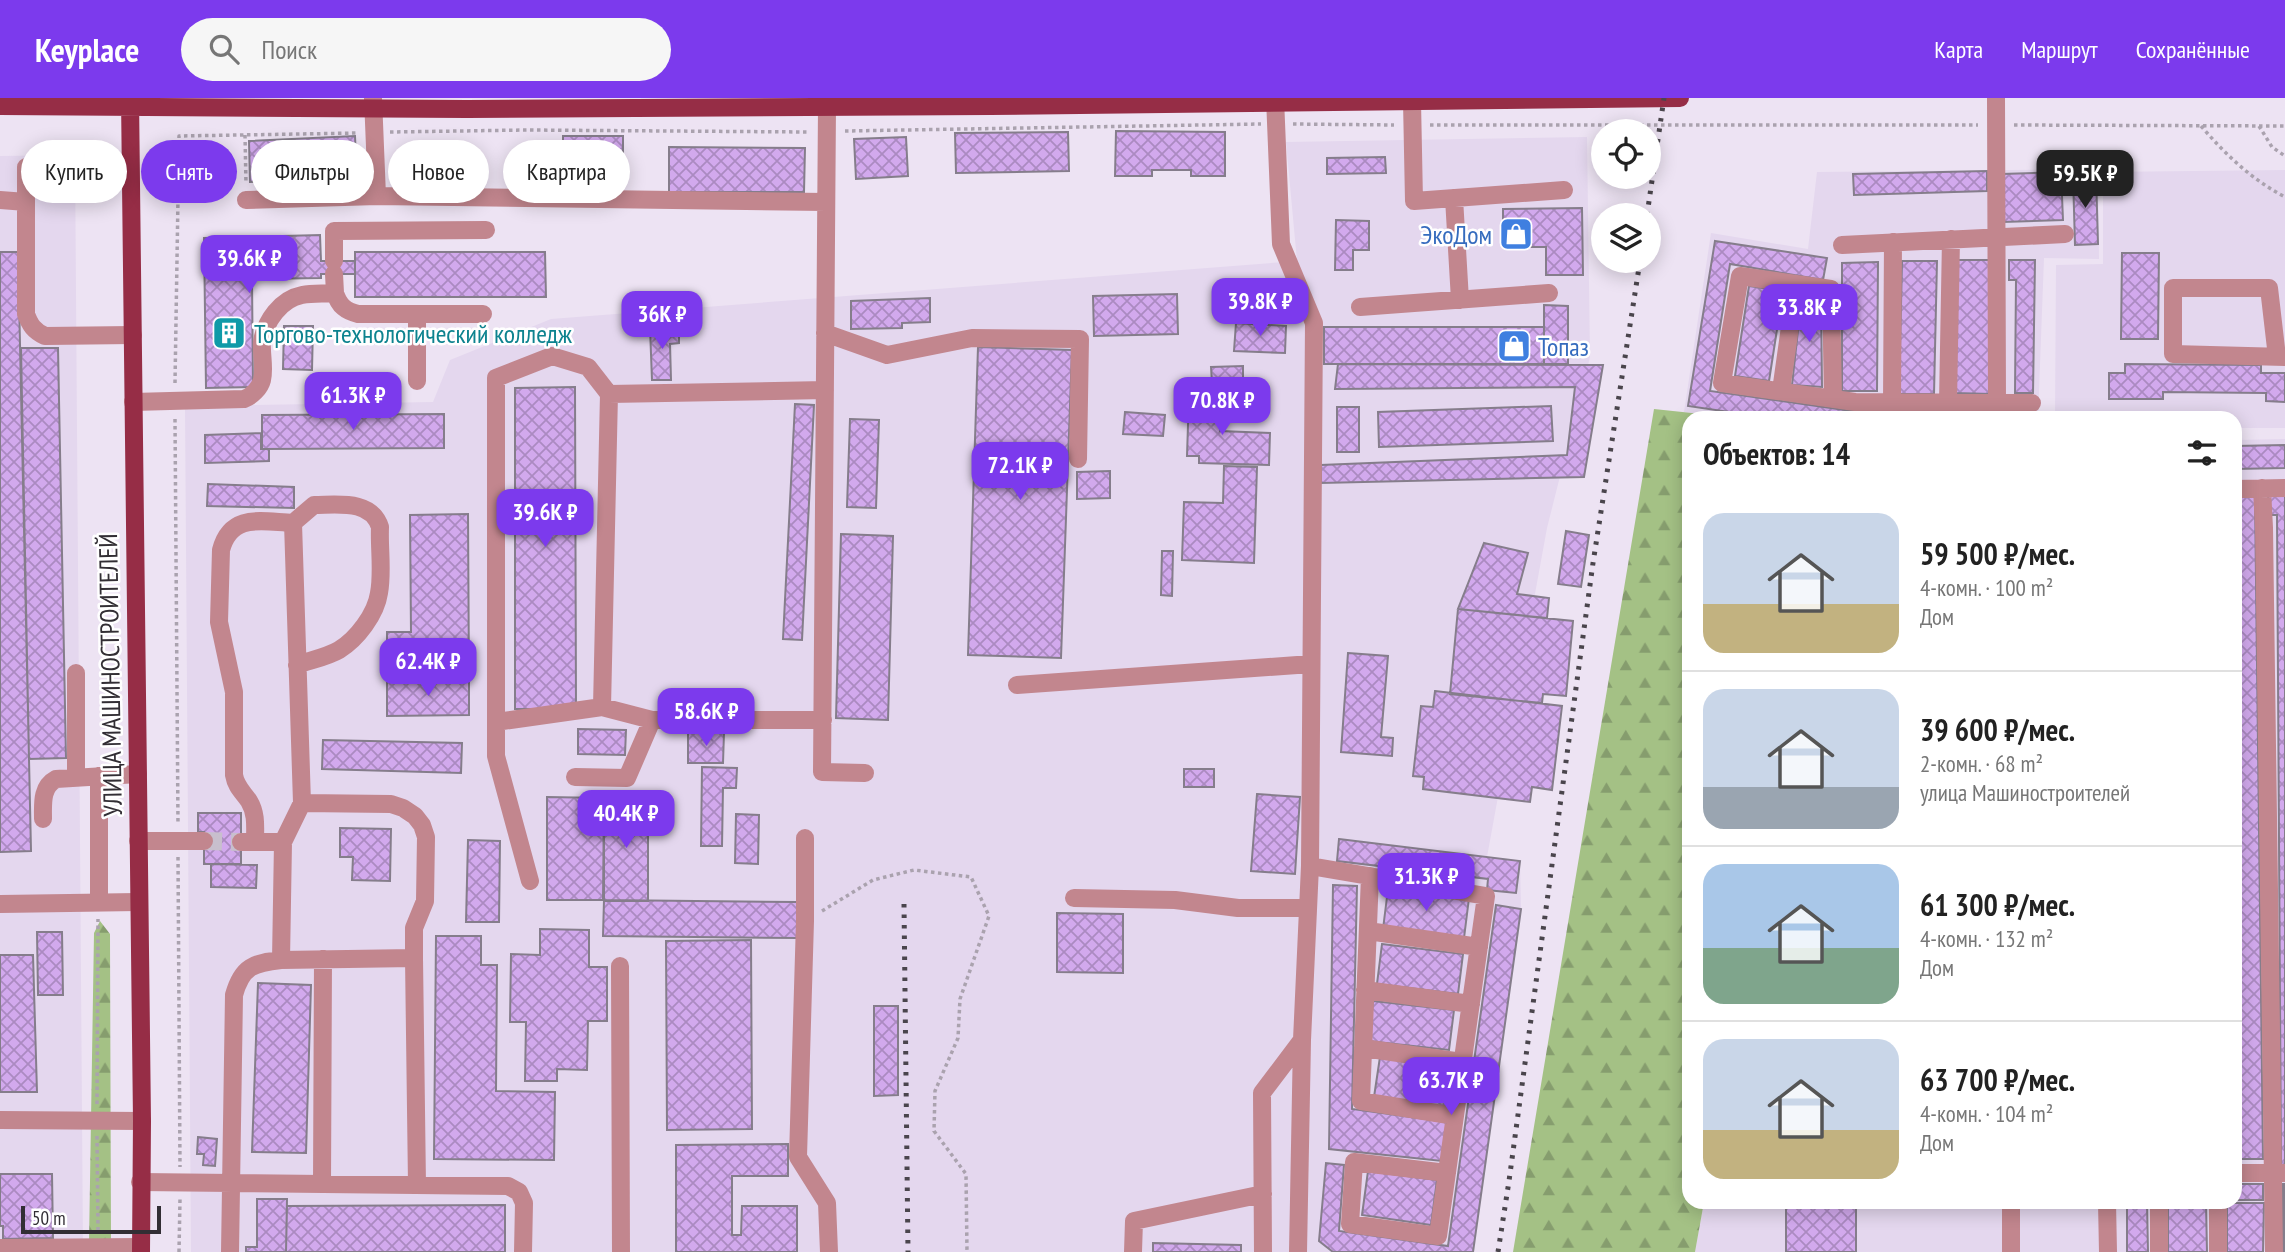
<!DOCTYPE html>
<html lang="ru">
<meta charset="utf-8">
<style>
:root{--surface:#fff;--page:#f6f6f6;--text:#222;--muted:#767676;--line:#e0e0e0;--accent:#7c3aed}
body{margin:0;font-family:"PT Sans Narrow",sans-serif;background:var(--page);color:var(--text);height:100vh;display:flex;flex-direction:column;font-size:26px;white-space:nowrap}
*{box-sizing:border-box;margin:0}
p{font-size:23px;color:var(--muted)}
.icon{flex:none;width:38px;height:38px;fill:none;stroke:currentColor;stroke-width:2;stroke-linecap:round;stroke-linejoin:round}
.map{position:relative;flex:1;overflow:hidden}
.panel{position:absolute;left:1682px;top:313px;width:560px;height:798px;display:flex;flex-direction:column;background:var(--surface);border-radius:21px;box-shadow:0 4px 18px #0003}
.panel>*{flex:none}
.guide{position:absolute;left:21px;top:42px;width:665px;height:63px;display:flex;gap:14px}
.tools{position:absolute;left:1591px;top:21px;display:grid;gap:14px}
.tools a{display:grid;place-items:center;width:70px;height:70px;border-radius:50%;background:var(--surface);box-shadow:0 4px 18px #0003;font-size:35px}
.scale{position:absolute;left:21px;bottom:18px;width:140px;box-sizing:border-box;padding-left:7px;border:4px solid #322e34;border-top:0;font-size:19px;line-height:24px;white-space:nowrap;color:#322e34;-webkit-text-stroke:5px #fff;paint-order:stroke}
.price{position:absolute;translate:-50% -60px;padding:0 16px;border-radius:14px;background:var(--accent);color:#fff;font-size:23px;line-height:46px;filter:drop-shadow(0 2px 4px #0008)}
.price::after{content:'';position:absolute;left:50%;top:42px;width:21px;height:16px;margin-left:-10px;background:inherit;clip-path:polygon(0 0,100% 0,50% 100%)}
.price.active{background:#222;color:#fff}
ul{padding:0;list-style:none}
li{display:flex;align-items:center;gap:21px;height:175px;padding:0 21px}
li+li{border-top:2px solid var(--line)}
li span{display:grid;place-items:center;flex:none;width:196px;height:140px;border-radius:21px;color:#555}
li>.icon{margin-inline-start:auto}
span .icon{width:84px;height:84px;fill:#fffc;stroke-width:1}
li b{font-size:30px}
h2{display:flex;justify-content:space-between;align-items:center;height:84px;padding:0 21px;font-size:30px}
.tag{padding:0 24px;border-radius:32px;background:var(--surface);box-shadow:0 4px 18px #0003;font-size:24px;line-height:63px}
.tag.active{background:var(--accent);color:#fff}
header{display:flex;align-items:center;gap:42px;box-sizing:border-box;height:98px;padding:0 35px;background:var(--accent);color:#fff}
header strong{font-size:33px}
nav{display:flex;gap:38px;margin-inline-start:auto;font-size:24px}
.search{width:490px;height:63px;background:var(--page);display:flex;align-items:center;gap:18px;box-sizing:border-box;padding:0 24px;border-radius:38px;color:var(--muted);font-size:26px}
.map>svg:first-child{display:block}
.built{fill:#e4d7ee}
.forest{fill:url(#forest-firs)}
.building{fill:url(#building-cross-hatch);stroke:#857d8b;stroke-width:2}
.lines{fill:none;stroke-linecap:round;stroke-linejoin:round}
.minor-tunnel{stroke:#c8bfcd;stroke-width:18;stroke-dasharray:18 9;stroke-linecap:butt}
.path{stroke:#aaa2ae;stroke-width:3.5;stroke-dasharray:3.5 3.5;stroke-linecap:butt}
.minor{stroke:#c2868e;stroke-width:18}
.major{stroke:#962d46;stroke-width:18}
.rail{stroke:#4a454c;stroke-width:5;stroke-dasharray:3.5 7;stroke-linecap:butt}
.labels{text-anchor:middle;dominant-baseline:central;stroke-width:5;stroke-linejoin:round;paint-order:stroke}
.shop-label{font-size:26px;fill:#366cbe;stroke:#fff;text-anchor:end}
.culture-label{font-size:26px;fill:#0d838f;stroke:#fff;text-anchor:start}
.street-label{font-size:26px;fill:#322e34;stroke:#fff}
</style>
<header>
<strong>Keyplace</strong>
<div class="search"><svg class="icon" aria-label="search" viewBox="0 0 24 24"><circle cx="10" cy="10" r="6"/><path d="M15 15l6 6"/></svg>Поиск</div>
<nav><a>Карта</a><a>Маршрут</a><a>Сохранённые</a></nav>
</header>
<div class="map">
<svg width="2285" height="1154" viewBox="0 0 2285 1154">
<defs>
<pattern id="forest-firs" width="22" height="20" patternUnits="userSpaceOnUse" patternTransform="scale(1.75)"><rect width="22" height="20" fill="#a4c185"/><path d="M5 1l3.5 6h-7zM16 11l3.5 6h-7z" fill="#869d6e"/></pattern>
<pattern id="building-cross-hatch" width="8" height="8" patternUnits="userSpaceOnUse" patternTransform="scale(1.75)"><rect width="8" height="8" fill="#d2a9ed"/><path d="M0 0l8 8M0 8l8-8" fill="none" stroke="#ab8ac1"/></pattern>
</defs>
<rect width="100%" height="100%" fill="#ede3f3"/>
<path class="built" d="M1587,39L1590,259L1547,430L1487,759L1520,763L1521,811L1473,1154H191L185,308L433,304L450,262L551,221L1297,163L1286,44Z
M75,57L83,1154H0V58Z
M2098,71L2099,161L2044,160L2038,320H1739L1684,314L1711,135L1808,151L1817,74Z
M2285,72V330H2235V320H2055L2056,167L2103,166V74Z
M2285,341V1154H1695L1704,1104H2235V342Z"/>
<path class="forest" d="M1654,311L1739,320H1689V1104H1704L1695,1154H1513Z
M100,823L110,836L111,1146H89L94,835Z"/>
<path class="building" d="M1116,33L1225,34V78H1191V72H1152V78H1115Z
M1068,34L1069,73L956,75L955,35Z
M355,38L357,84L323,85L322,76H282V83L250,84L249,43Z
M563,38H623V81H563Z
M906,39L908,78L856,81L854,41Z
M669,49L805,50L804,94H669Z
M1385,59L1386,75L1327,76V60Z
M1987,73V93L1854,97L1853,76Z
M2061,74L2063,122L2003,124L2002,76Z
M2096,76L2098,146L2075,147L2073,77Z
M1582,110L1583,177H1546V149H1503V111Z
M1336,122L1369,123V152H1353V172H1335Z
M320,137L321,163H355V176H321V180L252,181L253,289L206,290L204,140Z
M1715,143L1827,160L1823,182L1730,166L1710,293L1852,313H2033L2032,320H1770L1688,308Z
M0,154H18L31,753L0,754Z
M355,154H545L546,199H355Z
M2122,155H2159L2158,241H2121Z
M1957,162H1993L1991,296L1955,295Z
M2009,162H2035L2033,295H2015L2016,182H2009Z
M1902,163H1937L1934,296H1899Z
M1878,164L1877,293H1842V165Z
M1749,188L1783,193L1769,283L1735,278Z
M1177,196L1178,236L1094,238L1093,198Z
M1802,196L1821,198L1822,289L1792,287Z
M930,200V224L902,225V230L851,231V203Z
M1544,207L1568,208V266H1544Z
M1236,225L1286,228L1285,255L1234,253Z
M284,228H313L312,272L283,271Z
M679,229V245L670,246L671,282H652L650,230Z
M1324,229H1544V266H1324Z
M978,249L1072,252L1061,560L968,557Z
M21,250H58L66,660L29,661Z
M1338,266L1603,267L1584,379L1321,385V367L1567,357L1575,289L1335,291Z
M2125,266L2261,267V275H2285V304L2266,303V295L2163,294V301H2109V275H2125Z
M1243,268V284L1212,285L1211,269Z
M575,289L576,611H515V290Z
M1189,296L1221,297L1220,333L1270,335L1269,367L1199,365V358H1187Z
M795,306L814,307L802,542L783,541Z
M1551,308L1553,343L1379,349L1378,314Z
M1337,309H1359V354H1337Z
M1125,314L1165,317L1163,338L1123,336Z
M444,316V350L262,351V317Z
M850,321L879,322L876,410L847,409Z
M261,335V351H269V363L205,365V337Z
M2285,347V370L2235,371V348Z
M1224,368L1257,369L1254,465L1182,462L1184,404L1223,405Z
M1110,373V400L1077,401V374Z
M208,386L294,389V410L207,408Z
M2268,397H2285V1067H2281L2277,417H2269Z
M2235,399H2255L2263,1061H2235Z
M468,416L469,583H387V534H411L410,417Z
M1566,433L1589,437L1581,489L1558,486Z
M841,436L893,438L888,622L836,620Z
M1484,445L1528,455L1517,496L1549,500L1547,520L1458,511Z
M1162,453H1173L1172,498L1161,497Z
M1458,511L1573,523L1566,598L1543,596L1542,605L1450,596Z
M1348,555L1388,558L1381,639L1393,640L1392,658L1341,654Z
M387,583H469V617L387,618Z
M1435,593L1562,608L1552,692L1532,689L1530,704L1423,691L1424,679L1413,678L1421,608L1433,609Z
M578,631L626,632L625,657L578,656Z
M688,635H724L723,665H688Z
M323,642L462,645L461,675L322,671Z
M702,669L737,670L736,690H723L722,748H701Z
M1184,671H1214V689H1184Z
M1257,696L1300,699L1295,776L1251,773Z
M547,699L604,700L603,802H547Z
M604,700H648V803H604Z
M198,715H241V766H204V734H198Z
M736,716L759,717L758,766L735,765Z
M340,730L391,731L390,783L352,782L353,759H340Z
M1339,741L1520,763L1516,795L1487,792L1488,781L1337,763Z
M468,742L500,743L499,824H466Z
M211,766L257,767L256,790L211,789Z
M1333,787L1357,788L1352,1011L1447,1024L1442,1063L1329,1051Z
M1388,791L1469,800L1464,840L1383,831Z
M604,802L797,804V840L603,838Z
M1496,807L1521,811L1473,1154H1333L1319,1143L1326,1065L1344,1067L1339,1133L1448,1148Z
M1057,815L1123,816V875L1057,874Z
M540,831L589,832V869H607V923H588L587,972L557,971V983H525L526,924H510L511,856L540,857Z
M37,834H62L63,897H38Z
M436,838H481V867H497L496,993L555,994L554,1062L434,1061Z
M751,842L752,1031L667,1032L666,843Z
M1382,846L1463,856L1458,896L1377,886Z
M0,857H33L37,994H0Z
M258,885L311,887L306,1055L252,1054Z
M1373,903L1454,912L1449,952L1368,943Z
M874,908H898V997L874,998Z
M1380,959L1451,969L1446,1009L1374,999Z
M198,1039L217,1041L215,1068L203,1067L204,1056H197Z
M788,1046V1078H732V1137H741L742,1108H797V1154H676V1047Z
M1368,1073L1437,1082L1431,1127L1362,1117Z
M0,1076H52L53,1140L3,1141V1128H0Z
M2235,1086H2263V1102H2235Z
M2283,1086H2285V1154H2283Z
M257,1101H287L286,1154H246V1149H257Z
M1786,1104H1856V1154H1786Z
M2127,1104H2147L2148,1154H2127Z
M2168,1104H2206L2207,1154H2168Z
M2227,1105H2264L2263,1154H2227Z
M505,1107V1154H286L287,1108Z
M1153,1145L1241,1147V1154H1153Z"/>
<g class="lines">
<path class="minor-tunnel" d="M204,743L241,744"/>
<path class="path" d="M1293,26L1394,27
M1430,27H1978
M2014,27L2285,28
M2201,28C2226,57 2251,81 2285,99
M2259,28L2272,49L2285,58
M845,33L1261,26
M390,34L527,32L809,34
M245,37L246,86
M175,285L179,38L358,35
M175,321L178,726
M178,759L180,1069
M822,813L873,782L914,772L971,779L989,818L960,901L958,940L935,993L934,1033L966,1076L967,1154
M97,1006L98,821
M97,1038L98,1132
M179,1154L180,1101"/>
<path class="minor" d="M373,0L377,98
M1275,0L1281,146L1314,225L1310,768L1302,942L1298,1154
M1996,0L1997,305
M1412,3L1414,103L1564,92
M827,8L822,674L865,675
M26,69V216C30,227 34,233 45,238L133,237
M1454,100L1460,202
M0,102L26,104
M246,102L377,98L826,104
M1842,147L2065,136
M334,163V133L486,132
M335,195C339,208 346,213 358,216H483
M1360,209L1549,195
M417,216V283
M825,235L887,257L972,240L1080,241L1078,361
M2277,259L2269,190H2173V256L2285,259
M1781,293L1796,186
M1833,301L1831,191L1740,178L1722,285L1855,304L2032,305
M133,304L244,301C252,298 260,290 262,282C265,270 261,256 262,244C265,223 281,201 302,197C313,195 324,196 335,195L334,176
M1892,304L1893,144
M1948,304L1951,141
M2262,390L2264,430L2274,1154
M2235,391L2285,390
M293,425L302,705
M76,575V678
M1017,587L1311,566
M823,622H652L602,609L609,296L825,292
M496,624L602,609
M575,679L627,680L652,622
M43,721C43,706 41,689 56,681L138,676
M805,740V823L798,1059L827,1105L829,1154
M138,743H204
M241,744H283L281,862L414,860L417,1087
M255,744C255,730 257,716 249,703C243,694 236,689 234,677V594L219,524L221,452C231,414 263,424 293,425L314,407C337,407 371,401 380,429C379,450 383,474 379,495C376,516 357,541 339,552C327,559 311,562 297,567
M283,744L302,705L391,706L403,710L415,718L422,727L426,739L425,803L414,830V860
M1310,768L1486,798L1438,1138L1350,1126L1354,1064L1447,1075
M1370,778L1361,1003L1455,1018
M530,783L496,658V280L552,258L588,269L609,296
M1074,800L1175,802L1238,810H1308
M99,805V678
M0,806L138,804
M1368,833L1479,849
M620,868L621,1154
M1365,892L1471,906
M1363,950L1462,964
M0,1022L142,1023
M2235,1075H2285
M140,1084L508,1088L519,1094L524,1105L523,1154
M322,1086L323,861
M2011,1104V1154
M2107,1104L2108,1154
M2159,1104V1154
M0,1150L141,1149
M230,1154L234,897C242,868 254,865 281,862
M1133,1154L1134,1123L1263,1096
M1263,1154L1262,995L1302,942
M2218,1154V1104"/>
<path class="major" d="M130,0L142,1023L141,1154
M0,8L467,11L990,8L1680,0"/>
<path class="rail" d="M1647,117L1664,0
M904,806L908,1154
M1498,1154L1509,1083L1593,465L1640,163"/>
</g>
<defs>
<symbol id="shop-square" viewBox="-11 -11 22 22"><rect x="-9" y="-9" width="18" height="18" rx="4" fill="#3f7fe0" stroke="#fff"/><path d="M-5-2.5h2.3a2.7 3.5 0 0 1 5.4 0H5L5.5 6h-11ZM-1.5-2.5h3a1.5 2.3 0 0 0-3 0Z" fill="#fff"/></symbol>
<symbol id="building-square" viewBox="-11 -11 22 22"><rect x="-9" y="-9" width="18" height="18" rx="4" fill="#0f9aa8" stroke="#fff"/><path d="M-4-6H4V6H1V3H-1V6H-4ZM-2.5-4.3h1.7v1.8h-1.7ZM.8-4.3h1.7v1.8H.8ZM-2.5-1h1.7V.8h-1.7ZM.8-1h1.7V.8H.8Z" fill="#fff"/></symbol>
</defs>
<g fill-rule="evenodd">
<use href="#shop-square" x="1497" y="117" width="38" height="38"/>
<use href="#building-square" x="210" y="216" width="38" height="38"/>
<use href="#shop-square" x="1495" y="229" width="38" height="38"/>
</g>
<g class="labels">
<g class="shop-label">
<text x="1492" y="136">ЭкоДом</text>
<text x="1538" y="248" text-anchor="start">Топаз</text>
</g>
<g class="culture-label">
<text x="254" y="235">Торгово-технологический колледж</text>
</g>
<g class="street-label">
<text transform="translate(110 577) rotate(-91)">УЛИЦА МАШИНОСТРОИТЕЛЕЙ</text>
</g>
</g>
</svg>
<div class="tools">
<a><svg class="icon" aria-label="locate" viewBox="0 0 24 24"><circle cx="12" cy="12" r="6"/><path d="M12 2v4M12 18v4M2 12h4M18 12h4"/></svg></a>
<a><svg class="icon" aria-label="layers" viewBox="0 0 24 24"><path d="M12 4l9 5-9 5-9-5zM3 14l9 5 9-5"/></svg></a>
</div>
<div class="scale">50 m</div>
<b class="price active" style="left:2085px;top:112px">59.5K ₽</b>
<b class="price" style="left:249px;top:197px">39.6K ₽</b>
<b class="price" style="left:1260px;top:240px">39.8K ₽</b>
<b class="price" style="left:1809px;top:246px">33.8K ₽</b>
<b class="price" style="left:662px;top:253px">36K ₽</b>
<b class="price" style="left:353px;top:334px">61.3K ₽</b>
<b class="price" style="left:1222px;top:339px">70.8K ₽</b>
<b class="price" style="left:1020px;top:404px">72.1K ₽</b>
<b class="price" style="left:545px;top:451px">39.6K ₽</b>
<b class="price" style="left:428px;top:600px">62.4K ₽</b>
<b class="price" style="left:706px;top:650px">58.6K ₽</b>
<b class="price" style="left:626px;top:752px">40.4K ₽</b>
<b class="price" style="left:1426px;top:815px">31.3K ₽</b>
<b class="price" style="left:1451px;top:1019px">63.7K ₽</b>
<div class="guide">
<a class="tag">Купить</a>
<a class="tag active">Снять</a>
<a class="tag">Фильтры</a>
<a class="tag">Новое</a>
<a class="tag">Квартира</a>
</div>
<section class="panel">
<h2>Объектов: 14<svg class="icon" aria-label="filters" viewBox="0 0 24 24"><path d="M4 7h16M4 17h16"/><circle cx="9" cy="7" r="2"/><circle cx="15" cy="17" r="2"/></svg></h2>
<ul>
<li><span style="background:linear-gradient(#c9d6e8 65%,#c2b280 0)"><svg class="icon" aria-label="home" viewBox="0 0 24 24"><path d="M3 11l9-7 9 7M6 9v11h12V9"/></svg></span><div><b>59 500 ₽/мес.</b><p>4-комн. · 100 m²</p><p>Дом</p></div></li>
<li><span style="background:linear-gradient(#c9d6e8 70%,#9aa5b1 0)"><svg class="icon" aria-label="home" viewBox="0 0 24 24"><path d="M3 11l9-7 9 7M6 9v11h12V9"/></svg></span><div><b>39 600 ₽/мес.</b><p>2-комн. · 68 m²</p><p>улица Машиностроителей</p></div></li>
<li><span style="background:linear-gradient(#a9c7e8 60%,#7fa58c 0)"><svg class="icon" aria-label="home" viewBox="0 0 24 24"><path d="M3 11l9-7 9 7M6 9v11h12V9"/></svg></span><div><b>61 300 ₽/мес.</b><p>4-комн. · 132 m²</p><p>Дом</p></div></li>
<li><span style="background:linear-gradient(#c9d6e8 65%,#c2b280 0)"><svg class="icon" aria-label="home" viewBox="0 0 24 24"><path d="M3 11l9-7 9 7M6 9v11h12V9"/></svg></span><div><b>63 700 ₽/мес.</b><p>4-комн. · 104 m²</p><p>Дом</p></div></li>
</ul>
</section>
</div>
